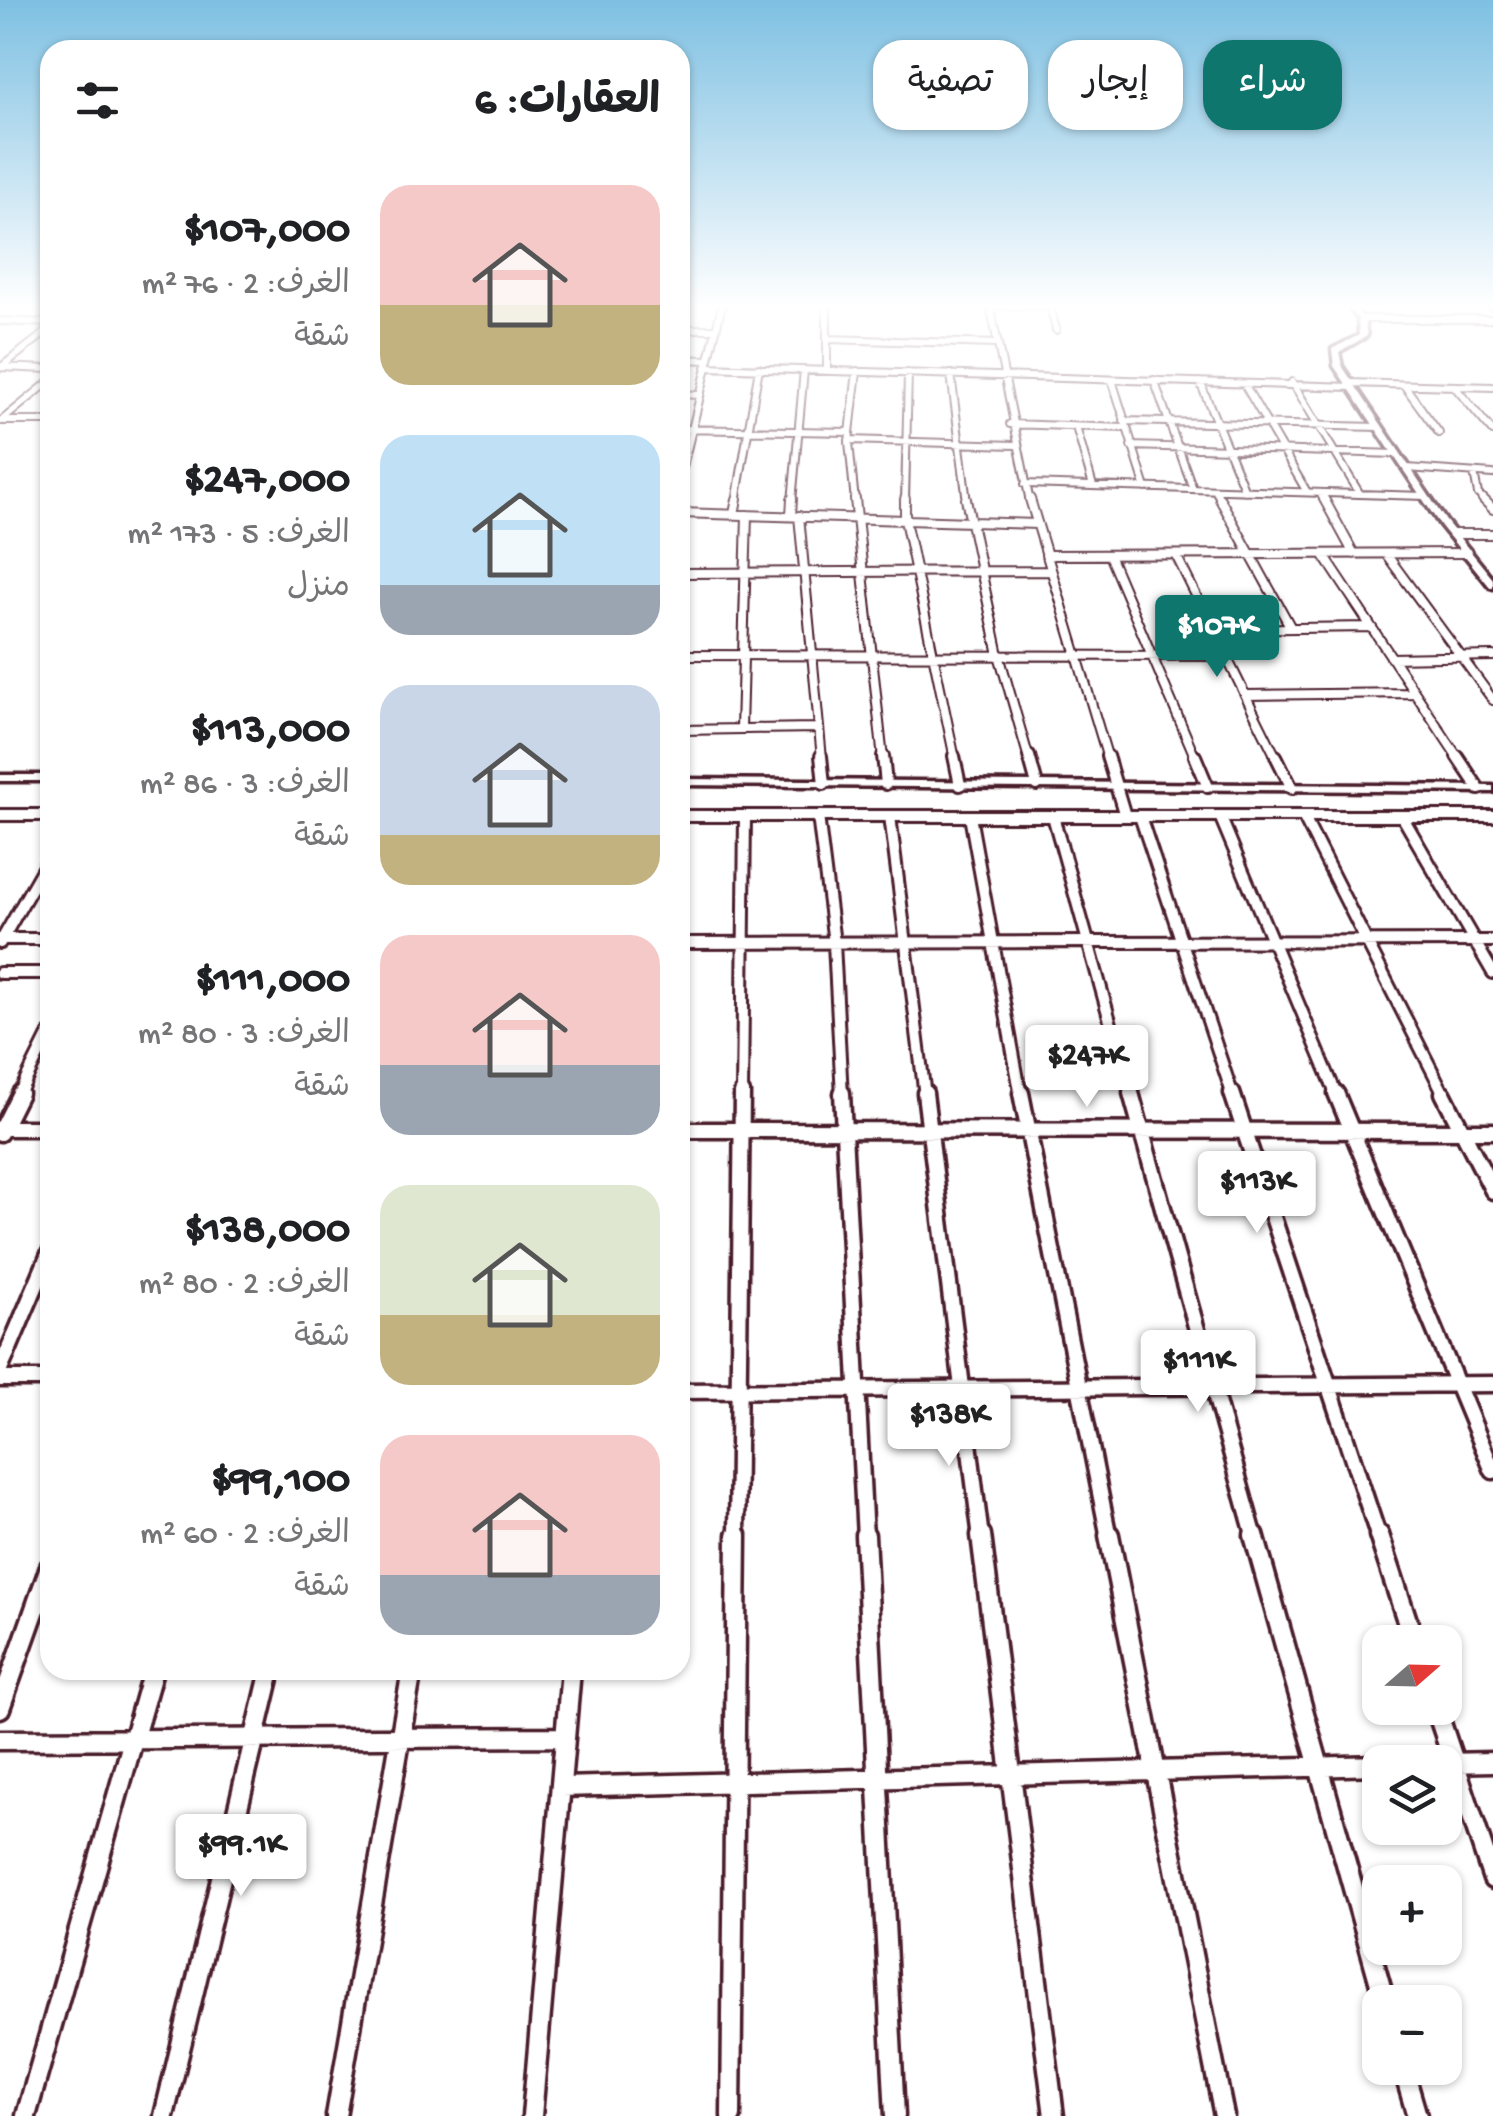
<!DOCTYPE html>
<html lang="ar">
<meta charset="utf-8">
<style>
:root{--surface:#fff;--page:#f2f2f2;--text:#202124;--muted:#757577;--accent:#0f766e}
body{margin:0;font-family:"Gochi Hand","Playpen Sans Arabic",sans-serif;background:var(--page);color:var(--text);direction:rtl;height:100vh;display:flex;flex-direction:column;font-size:38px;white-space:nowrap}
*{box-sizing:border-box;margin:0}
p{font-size:32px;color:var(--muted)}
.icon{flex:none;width:55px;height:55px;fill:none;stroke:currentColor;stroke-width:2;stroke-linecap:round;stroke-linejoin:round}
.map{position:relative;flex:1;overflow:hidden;direction:ltr}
.panel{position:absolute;left:40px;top:40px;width:650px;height:1640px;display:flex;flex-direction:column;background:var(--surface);border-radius:30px;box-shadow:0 2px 8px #0004;direction:rtl}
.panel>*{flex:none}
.banner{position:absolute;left:720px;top:40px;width:622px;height:90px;direction:rtl;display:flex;gap:20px}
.needle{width:65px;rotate:70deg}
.buttons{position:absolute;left:1362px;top:1625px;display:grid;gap:20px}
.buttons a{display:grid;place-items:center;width:100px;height:100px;border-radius:20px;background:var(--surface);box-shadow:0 2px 8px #0004;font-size:50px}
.price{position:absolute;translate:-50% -85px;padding:0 22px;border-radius:10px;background:#fff;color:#222;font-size:32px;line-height:65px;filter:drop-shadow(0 2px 5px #0008)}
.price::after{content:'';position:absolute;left:50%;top:60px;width:30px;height:22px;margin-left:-15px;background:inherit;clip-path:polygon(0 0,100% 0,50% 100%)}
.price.on{background:var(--accent);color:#fff}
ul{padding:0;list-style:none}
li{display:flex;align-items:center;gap:30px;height:250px;padding:0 30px}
li span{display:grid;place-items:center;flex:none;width:280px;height:200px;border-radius:30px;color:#555}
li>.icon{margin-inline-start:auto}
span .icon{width:120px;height:120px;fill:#fffc;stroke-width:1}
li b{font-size:42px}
h2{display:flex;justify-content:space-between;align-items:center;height:120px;padding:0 30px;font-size:42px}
.chip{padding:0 35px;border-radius:30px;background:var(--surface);box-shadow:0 2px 8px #0004;font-size:35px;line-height:90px}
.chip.on{background:var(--accent);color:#fff}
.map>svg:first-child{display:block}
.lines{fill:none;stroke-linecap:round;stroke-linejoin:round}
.minor-far4-casing{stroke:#4a1f2b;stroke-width:10}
.minor-far3-casing{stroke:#4a1f2b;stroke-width:12}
.minor-far2-casing{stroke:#4a1f2b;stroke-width:16}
.minor-far1-casing{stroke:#4a1f2b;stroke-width:21}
.minor-casing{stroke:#4a1f2b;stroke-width:25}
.tertiary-casing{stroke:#4a1f2b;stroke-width:7}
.secondary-casing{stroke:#4a1f2b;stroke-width:7}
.minor-far4{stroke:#fff;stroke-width:6}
.minor-far3{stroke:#fff;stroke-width:8}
.minor-far2{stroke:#fff;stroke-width:10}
.minor-far1{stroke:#fff;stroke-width:14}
.minor{stroke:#fff;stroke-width:18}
.tertiary{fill:#fff;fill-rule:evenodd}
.secondary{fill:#fff;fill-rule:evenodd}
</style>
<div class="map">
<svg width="1493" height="2116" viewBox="0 0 1493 2116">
<rect width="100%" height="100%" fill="#fff"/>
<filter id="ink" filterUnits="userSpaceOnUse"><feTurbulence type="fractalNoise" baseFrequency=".01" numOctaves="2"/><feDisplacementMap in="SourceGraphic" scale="20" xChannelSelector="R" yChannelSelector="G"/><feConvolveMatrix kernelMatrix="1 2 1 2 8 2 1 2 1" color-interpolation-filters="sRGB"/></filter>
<g filter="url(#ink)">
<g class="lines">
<defs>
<path id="minor-far4" d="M827,305V370
M981,305L1050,306
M990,305L1030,502
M1050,305L1056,330
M1490,305L1493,308
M1361,319H1493
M0,321L50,323
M680,329H715
M827,339L997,344
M680,359L707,360
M0,367L50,369
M706,367L1352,387
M0,368L50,329
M951,374L967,502
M1112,380L1146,488
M1154,380L1193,489
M1200,382L1245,491
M1292,382L1360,494
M1349,383L1493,387
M1244,384L1307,492
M1404,385L1439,433
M1454,386L1493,432
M680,394L699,395
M0,421H50
M1,421L50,381
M1124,421L1379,427
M1010,424L1125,428
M1076,427L1093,486
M680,429L850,432
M849,440L1015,445
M1131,446L1397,454
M1407,468L1493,474
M1474,473L1478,494L1486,502
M680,479L722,305
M1025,484L1425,496
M1215,490L1222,502
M1320,493L1325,502
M736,502L759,368
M792,502L804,370
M855,502L849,442L857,371
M905,502L908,373"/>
<path id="minor-far3" d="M855,499L883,759
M905,499V520L955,759
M966,499L999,655L1029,759
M1030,499L1108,759
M1220,499L1291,628
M1324,499L1354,554
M1483,499L1493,509
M680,513L1037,524
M734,514L737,499
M791,516L792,499
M799,516L822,759
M1453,534H1493
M1323,554L1459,759
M1386,554L1493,700
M1046,555L1468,553
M1109,555L1196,759
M1176,555L1277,759
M680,573L1051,571
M1213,629L1371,627
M680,655L1226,656
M1391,658L1493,656
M1246,695L1415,693
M741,729L747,515
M680,730L817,728"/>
<path id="minor-far2" d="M821,756L824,784
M883,756L886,784
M954,756L960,785
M1029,756L1037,785
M1107,756L1125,816
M1195,756L1208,787
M1276,756L1292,788
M1457,756L1479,789
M0,815H50
M680,816H1493
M818,816L834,943L842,1096
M890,816L925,1096
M970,816L1021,1096
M1053,816L1131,1096
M1140,816L1233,1096
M1220,816L1337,1096
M1303,816L1445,1096
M1402,816L1493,973
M0,939H50
M0,943L50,856
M680,943L1493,941
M0,973H50
M18,1096L50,1032
M742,1096L745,816"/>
<path id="minor-far1" d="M842,1093L865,1538
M925,1093L981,1538
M1021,1093L1109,1538
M1131,1093L1255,1538
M1232,1093L1379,1538
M1336,1093L1493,1471
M1443,1093L1493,1191
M0,1128H50
M680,1130L1493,1131
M0,1133L20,1093
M0,1370L50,1252
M0,1379H50
M680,1391L1493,1384
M737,1538L742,1093"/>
<path id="minor" d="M865,1535L895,2116
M981,1535L1054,2116
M1109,1535L1224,2116
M1254,1535L1385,2002
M1379,1535L1414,1642
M0,1708L50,1567
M1436,1708L1493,1879
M0,1740L565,1737
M1445,1763L1493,1762
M561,1787L1380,1765
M1403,2068L1417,2116
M26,2116L153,1670
M164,2116L271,1670
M336,2116L412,1670
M532,2116L571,1670
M731,2116L737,1535"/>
<path id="tertiary" d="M0,775H50V781H0Z
M680,779L1493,786V792L680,785Z"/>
<path id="secondary" d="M1347,305H1353L1364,319L1367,336L1339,352L1342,366L1446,521L1493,579V588L1490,587L1440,525L1334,366L1332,349L1359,335L1358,319Z"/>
</defs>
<use href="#minor-far4" class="minor-far4-casing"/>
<use href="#minor-far3" class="minor-far3-casing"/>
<use href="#minor-far2" class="minor-far2-casing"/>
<use href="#minor-far1" class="minor-far1-casing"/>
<use href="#minor" class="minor-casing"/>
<use href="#tertiary" class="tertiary-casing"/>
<use href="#secondary" class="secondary-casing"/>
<use href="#minor-far4" class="minor-far4"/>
<use href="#minor-far3" class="minor-far3"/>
<use href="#minor-far2" class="minor-far2"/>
<use href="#minor-far1" class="minor-far1"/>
<use href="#minor" class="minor"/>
<use href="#tertiary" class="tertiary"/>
<use href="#secondary" class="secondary"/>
</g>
</g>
<linearGradient id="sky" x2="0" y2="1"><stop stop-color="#7ec0e2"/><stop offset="0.51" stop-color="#fff"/><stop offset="1" stop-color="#fff" stop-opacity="0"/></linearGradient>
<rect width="1493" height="601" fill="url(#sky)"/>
</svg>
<div class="buttons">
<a><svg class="needle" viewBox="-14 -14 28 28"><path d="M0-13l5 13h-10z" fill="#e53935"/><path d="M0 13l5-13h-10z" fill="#757577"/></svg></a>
<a><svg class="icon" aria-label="layers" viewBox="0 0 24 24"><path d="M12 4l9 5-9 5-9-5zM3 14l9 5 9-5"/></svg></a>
<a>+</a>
<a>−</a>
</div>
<b class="price on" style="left:1217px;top:680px">$107K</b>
<b class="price" style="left:1087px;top:1110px">$247K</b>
<b class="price" style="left:1257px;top:1236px">$113K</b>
<b class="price" style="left:1198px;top:1415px">$111K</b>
<b class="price" style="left:949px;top:1469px">$138K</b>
<b class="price" style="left:241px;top:1899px">$99.1K</b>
<div class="banner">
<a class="chip on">شراء</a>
<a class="chip">إيجار</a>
<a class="chip">تصفية</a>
</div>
<section class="panel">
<h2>العقارات: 6<svg class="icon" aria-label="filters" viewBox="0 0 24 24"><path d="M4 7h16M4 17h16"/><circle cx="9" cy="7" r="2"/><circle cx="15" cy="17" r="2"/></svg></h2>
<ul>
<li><span style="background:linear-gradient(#f6c9c9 60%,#c2b280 0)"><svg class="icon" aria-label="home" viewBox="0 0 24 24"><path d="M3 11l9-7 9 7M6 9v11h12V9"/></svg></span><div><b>$107,000</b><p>الغرف: 2 · 76 m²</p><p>شقة</p></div></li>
<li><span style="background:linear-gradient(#bfe0f5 75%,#9aa5b1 0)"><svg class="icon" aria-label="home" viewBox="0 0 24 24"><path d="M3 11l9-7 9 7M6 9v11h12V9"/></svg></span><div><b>$247,000</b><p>الغرف: 5 · 173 m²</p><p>منزل</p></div></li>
<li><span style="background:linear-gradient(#c9d6e8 75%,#c2b280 0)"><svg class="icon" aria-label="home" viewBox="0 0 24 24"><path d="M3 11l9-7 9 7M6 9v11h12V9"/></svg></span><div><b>$113,000</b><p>الغرف: 3 · 86 m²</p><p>شقة</p></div></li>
<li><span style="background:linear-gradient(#f6c9c9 65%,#9aa5b1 0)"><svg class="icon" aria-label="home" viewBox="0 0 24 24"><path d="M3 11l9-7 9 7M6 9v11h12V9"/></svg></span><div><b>$111,000</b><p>الغرف: 3 · 80 m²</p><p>شقة</p></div></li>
<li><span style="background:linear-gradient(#dfe7d0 65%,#c2b280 0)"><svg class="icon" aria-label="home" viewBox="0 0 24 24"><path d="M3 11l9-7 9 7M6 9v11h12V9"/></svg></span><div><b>$138,000</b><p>الغرف: 2 · 80 m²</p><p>شقة</p></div></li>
<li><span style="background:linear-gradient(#f6c9c9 70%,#9aa5b1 0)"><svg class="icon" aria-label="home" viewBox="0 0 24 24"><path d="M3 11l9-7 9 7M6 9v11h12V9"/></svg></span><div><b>$99,100</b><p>الغرف: 2 · 60 m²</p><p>شقة</p></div></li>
</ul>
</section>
</div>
